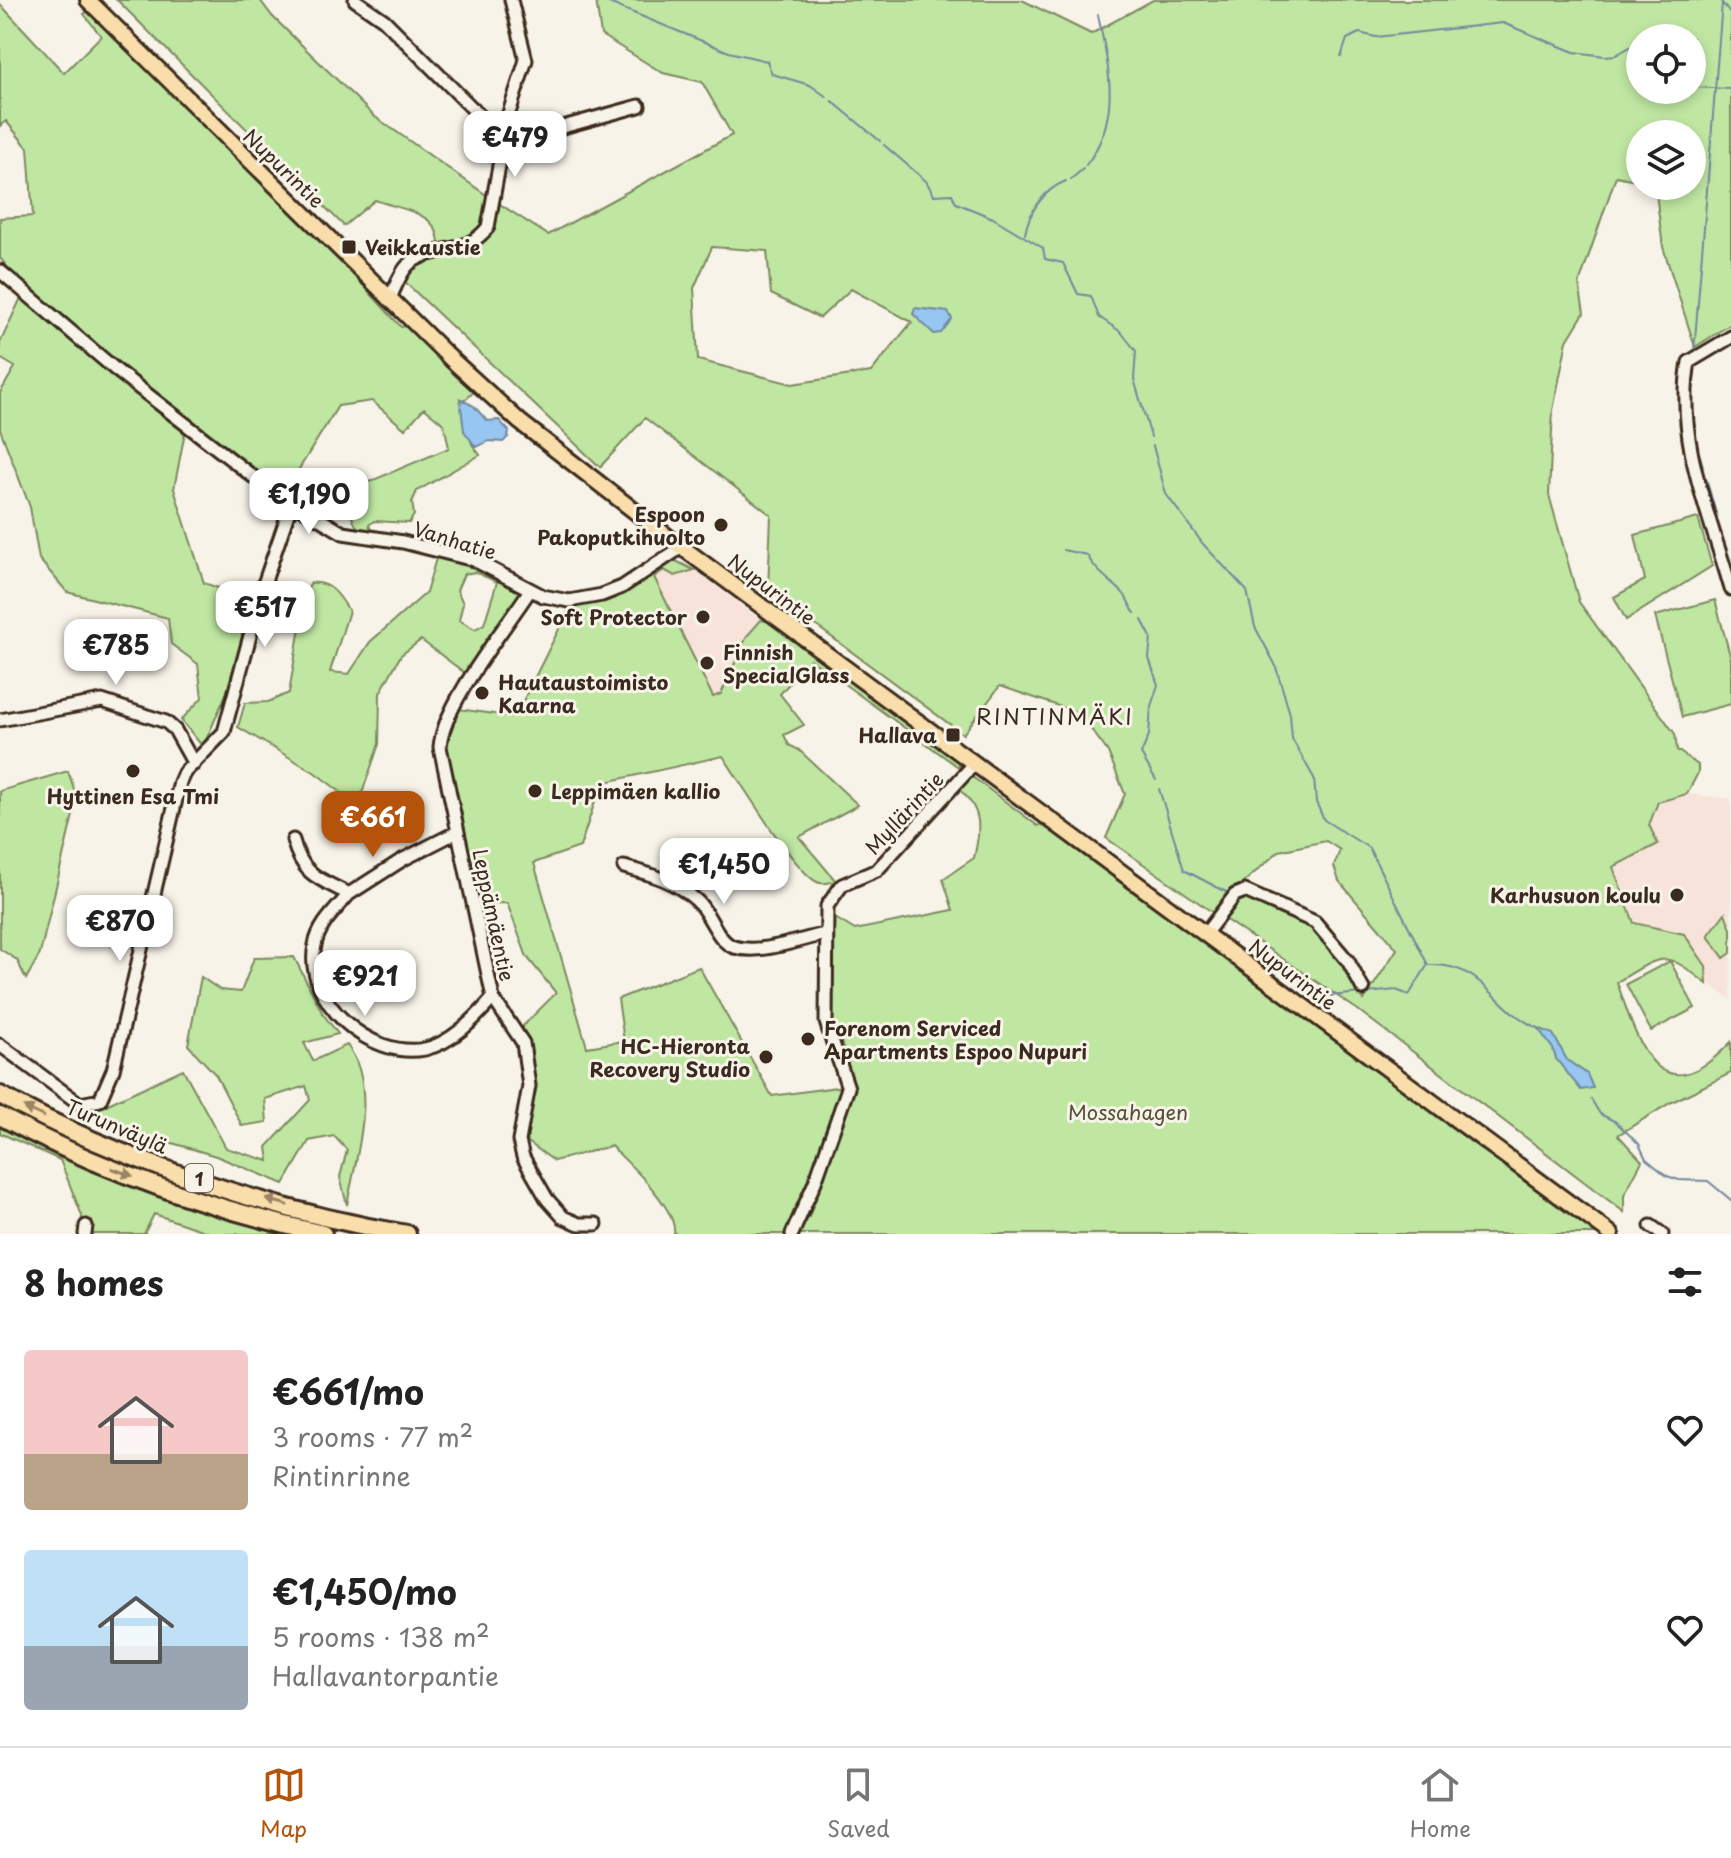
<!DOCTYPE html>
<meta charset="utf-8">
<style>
:root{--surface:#fff;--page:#f6f6f6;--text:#222;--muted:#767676;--line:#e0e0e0;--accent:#b45309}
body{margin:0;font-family:"Playpen Sans",sans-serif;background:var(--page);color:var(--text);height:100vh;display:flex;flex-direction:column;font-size:30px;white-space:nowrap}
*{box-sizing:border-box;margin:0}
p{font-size:26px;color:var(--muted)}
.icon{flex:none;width:44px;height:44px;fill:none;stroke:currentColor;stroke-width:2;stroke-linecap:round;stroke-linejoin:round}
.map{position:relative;height:1234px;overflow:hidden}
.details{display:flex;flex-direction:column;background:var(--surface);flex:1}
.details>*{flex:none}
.buttons{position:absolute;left:1626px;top:24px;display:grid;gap:16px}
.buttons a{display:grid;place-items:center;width:80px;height:80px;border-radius:50%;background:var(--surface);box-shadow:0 4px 12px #0003;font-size:40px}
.price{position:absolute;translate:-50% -68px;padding:0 18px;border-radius:16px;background:#fff;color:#222;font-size:26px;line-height:52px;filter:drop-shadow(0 2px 4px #0008)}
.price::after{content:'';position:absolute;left:50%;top:48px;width:24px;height:18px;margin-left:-12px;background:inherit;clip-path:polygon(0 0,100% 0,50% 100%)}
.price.selected{background:var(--accent);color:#fff}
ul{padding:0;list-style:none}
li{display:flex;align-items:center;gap:24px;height:200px;padding:0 24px}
li span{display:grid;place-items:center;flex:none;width:224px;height:160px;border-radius:8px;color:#555}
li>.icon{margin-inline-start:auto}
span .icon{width:96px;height:96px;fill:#fffc;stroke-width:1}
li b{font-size:34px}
h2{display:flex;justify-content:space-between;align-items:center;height:96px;padding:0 24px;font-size:34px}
.tab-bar{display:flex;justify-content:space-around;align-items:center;height:112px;border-top:2px solid var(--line);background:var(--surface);font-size:22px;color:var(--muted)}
.tab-bar a{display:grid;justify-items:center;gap:4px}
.tab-bar .selected{color:var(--accent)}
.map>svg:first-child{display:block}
.built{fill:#f7e3d9}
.green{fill:#bfe7a2;stroke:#7d8860;stroke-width:2;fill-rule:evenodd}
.water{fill:#96c6f1;stroke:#72889d;stroke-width:2}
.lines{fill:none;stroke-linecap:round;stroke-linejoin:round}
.stream{stroke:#72889d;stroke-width:2}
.minor-casing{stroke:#3b2a1e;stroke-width:17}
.major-casing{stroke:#3b2a1e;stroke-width:20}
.highway-casing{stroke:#3b2a1e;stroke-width:22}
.minor{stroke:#f7f3e8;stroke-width:11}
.major{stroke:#f9deab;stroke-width:14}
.highway{stroke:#f9deab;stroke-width:16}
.oneway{fill:#9a8464}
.poi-dot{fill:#3b2a1e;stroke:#f7f3e8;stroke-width:3}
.labels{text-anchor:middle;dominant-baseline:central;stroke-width:6;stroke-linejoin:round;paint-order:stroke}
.shield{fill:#f7f3e8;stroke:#73665b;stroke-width:2}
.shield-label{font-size:18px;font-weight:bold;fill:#3b2a1e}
.street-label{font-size:20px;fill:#3b2a1e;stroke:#f7f3e8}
.poi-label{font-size:20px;font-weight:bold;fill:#3b2a1e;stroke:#f7f3e8;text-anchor:start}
.park-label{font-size:20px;fill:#555038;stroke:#f7f3e8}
.neighbourhood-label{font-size:22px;letter-spacing:2px;fill:#3b2a1e;stroke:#f7f3e8}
</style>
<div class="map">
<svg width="1731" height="1234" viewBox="0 0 1731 1234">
<rect width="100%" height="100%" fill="#f7f3e8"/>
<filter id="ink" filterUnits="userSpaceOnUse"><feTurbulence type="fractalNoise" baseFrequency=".0125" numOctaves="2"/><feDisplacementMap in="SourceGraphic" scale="16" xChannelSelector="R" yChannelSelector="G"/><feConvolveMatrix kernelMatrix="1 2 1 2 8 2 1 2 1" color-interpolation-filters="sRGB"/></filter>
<g filter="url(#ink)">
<path class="built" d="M664,570L675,576L694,570L761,620L747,637L721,694L713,698L654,577Z
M1687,794L1731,799V1000L1676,959L1664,957L1640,942L1613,866L1628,860L1658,802Z"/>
<path class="green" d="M117,0H260L272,16L374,116L489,197C480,235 475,238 439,249C441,211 405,211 375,200L344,226Z
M596,0H1022L1091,34L1153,0H1731V324L1695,347L1663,247L1655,186H1692V134H1640V181L1616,176L1579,284L1584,313L1567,341L1553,410L1549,495L1579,602L1675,734L1677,750L1698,765V773L1687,794L1658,802L1649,825L1658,844L1613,867L1634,923L1684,934L1706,966L1707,984C1664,950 1665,953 1617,982C1639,1047 1660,1117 1731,1042V1073L1670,1103L1618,1135L1642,1161L1624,1195V1212L1358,1010L1223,918L1232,902L1242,896L1314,925L1346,964L1364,1000L1397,949L1339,881L1334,866L1340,850L1326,841L1279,851L1233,892L1215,914L1106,838L1125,794L1108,752L1079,713L1000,686L963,734L768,590L771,515L645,418L600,467L405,282L414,267C458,249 488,259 498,203L548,235L732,135L702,82L663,73L601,35ZM1640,38H1692V90H1640ZM712,247L767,251L771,294L820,318L851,289L912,322L871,372L792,384L698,360L694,288Z
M0,4L64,73L101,36L84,14L88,11L129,46L306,223L401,327L407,326L476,390L465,400L460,399L472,444L480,455L417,491L412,502L414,515L409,523L374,521L369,525L371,530L362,533C348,518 347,504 357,487L449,448L444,424L424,408L405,429L372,401L338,406L286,490L235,458L187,421L174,489L204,583L252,600L227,692L203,747L181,720L202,698L198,664L171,644L168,618L67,592L39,559L30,507L0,429V393L15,367L0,358V343L25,289L0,258V218L33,216L28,148L6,121L0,126Z
M1698,518L1712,566L1626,620L1614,597L1645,580L1635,535Z
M437,555L481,567L523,591L469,676L421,640L401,655L380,693L379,744L358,805L314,772L238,727L245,703L268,702L289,693L303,609L300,603L311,583C331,581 340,596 349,611L330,672L349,674L370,642L426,593ZM475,572L497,582L484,624L475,629L459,620L463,603L457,590L464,574Z
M672,559L694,570L675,576L664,570L654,577L713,697L721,694L747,636L761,620L770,622L957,760L961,769L810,659L780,694L804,725L784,735L789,745L799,750L858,805L799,837L836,881C830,882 823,885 817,882C795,872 739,780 723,756L601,783L580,847L534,863L587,1047L624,1041L618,999L699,967L772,1096L844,1086L836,1119L787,1234H674C678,1208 629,1164 611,1146L554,1161L524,1139C531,1101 539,1064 522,1027L556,993L527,957L507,903L477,904L445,745L447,728L459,709L515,717L570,607L626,588Z
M1715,600L1731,659V704L1682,717L1655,616Z
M68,771L77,798L40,954L26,979L17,960L0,949V791Z
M971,776L1038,826L1044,822L1601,1234H798L809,1217L850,1099L851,1086L831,1034L827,920L835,918L855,930L953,910L943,879L974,858C981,828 983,808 956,787Z
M1725,913L1731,929V953L1724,958L1708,936Z
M294,957L323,1014L338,1034L304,1043L313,1061L347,1045C379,1087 356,1157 347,1205L340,1177L347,1150L334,1136L309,1141L284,1184L216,1156L118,1127L93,1111L183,1069L226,1148L269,1161L267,1147L310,1100L306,1086L265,1099L267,1122L242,1126L216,1075L188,1045L201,977L220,990L241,992L254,958Z
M1670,961L1695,1008L1651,1031L1626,984Z
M0,1123L292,1234H213L154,1214L144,1234H80L82,1216L60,1160L0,1133Z"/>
<path class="water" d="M915,308L948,312L952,319L941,333L934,334L913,314Z
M460,399L474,406L487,421L499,420L509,431L508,437L503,442L489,441L476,447L464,431Z
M1538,1028L1553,1034L1567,1060L1587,1074L1593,1088L1581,1090L1556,1059L1553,1049Z"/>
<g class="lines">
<path class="stream" d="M1720,0L1731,15
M604,1L729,52L767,61L772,74L810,85L827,97
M1341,57L1347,39L1359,33L1376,37L1503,23L1574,52L1605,56L1616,55L1630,47L1640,48
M1692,87L1731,89
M832,101L880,141
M884,145L926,181L934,195L952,194L956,203L993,218L1043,248L1045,259L1063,263L1078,294L1091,296L1099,317L1121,332L1136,351L1134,379L1151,437
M1086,165C1122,118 1109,68 1098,15
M1071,179L1083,169
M1025,234C1029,212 1043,190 1066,181
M1694,352L1722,3
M1692,405L1693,376
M1153,446L1166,494L1203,544L1247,591L1255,627L1275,664L1290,714L1292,739L1314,778L1316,802L1324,820L1369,848L1428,965
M1700,456L1703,466
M1706,478L1717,517
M1720,530L1731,569
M1063,550L1087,555C1095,571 1110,580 1122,592C1128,597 1129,607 1135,613
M1142,620L1151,637L1149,658L1158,685L1151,706L1149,735L1141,754L1156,780
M1159,789L1184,870L1228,893
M1429,965C1486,963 1492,1009 1538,1028
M1367,993L1396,990L1409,995L1427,966
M1330,996L1361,993
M1591,1099L1600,1114L1616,1122L1639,1144L1646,1159L1667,1176L1679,1180L1708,1181L1731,1200"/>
<defs>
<path id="minor" d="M355,0L384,20L503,139L530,136L639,106
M0,271L116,370L269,489L343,533L403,542L474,560L543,596L569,601L602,595L622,587L682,547
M389,300C395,289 399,274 408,265C431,244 466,257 488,227L508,116L526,60L511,0
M1731,337L1689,362C1675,440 1710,515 1731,589
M530,590C505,629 443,704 440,747L493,998L523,1043L529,1086L519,1141L523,1157L547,1199L563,1217L579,1224H596
M0,720L102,701L166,722L175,730L194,764
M293,840C302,875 319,879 349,894L402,860L457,832
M624,867C650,874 675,881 696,900C710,912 717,942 734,947C761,955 800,939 826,934
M349,894C336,910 319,924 315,945C303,1001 371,1060 425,1049C452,1043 476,1018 493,998
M1206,933L1235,895L1245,891L1315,922L1348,961L1363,989
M0,1045L80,1104L100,1100L113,1070L180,782L184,773L224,732L264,584L291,505
M1651,1226L1662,1234
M85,1234L86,1226
M792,1234L815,1182L848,1088L826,1022L827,906L842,885L877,870L974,764"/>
<path id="major" d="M88,0L451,359L520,422L668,537L1611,1234"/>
<path id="highway" d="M0,1095C118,1160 274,1212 407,1234
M0,1116C99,1170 212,1209 323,1234"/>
</defs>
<use href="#minor" class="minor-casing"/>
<use href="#major" class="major-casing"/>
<use href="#highway" class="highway-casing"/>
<use href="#minor" class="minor"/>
<use href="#major" class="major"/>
<use href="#highway" class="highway"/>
</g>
<defs><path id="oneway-solid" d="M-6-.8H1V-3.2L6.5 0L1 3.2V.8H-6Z" transform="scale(2)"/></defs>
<g class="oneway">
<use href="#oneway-solid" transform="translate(34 1112) rotate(-155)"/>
<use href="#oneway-solid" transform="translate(122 1172) rotate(20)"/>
<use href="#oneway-solid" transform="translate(277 1202) rotate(-164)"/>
</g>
</g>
<g class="poi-dot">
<rect x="341" y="239" width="16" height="16" rx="4"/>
<circle cx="721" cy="525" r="8"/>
<circle cx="703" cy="617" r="8"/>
<circle cx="707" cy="663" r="8"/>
<circle cx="482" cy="693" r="8"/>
<rect x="945" y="727" width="16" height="16" rx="4"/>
<circle cx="133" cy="771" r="8"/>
<circle cx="535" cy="791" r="8"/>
<circle cx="1677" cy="895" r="8"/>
<circle cx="808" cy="1039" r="8"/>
<circle cx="766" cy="1057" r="8"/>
</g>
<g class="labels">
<rect class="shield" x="185" y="1164" width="28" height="28" rx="6"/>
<g class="shield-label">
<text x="199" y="1178">1</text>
</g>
<g class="street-label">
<text transform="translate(284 168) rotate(44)">Nupurintie</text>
<text transform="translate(455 540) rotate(17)">Vanhatie</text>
<text transform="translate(772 589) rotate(37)">Nupurintie</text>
<text transform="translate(904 813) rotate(-47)">Myllärintie</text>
<text transform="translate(494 915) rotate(78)">Leppämäentie</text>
<text transform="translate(1293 974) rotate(37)">Nupurintie</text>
<text transform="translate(117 1126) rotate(23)">Turunväylä</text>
</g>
<g class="poi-label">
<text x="365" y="247">Veikkaustie</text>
<text x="705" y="514" text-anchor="end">Espoon<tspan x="705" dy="23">Pakoputkihuolto</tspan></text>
<text x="687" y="617" text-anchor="end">Soft Protector</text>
<text x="723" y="652">Finnish<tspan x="723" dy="23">SpecialGlass</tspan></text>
<text x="498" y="682">Hautaustoimisto<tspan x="498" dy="23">Kaarna</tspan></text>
<text x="937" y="735" text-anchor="end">Hallava</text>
<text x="551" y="791">Leppimäen kallio</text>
<text x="133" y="796" text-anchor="middle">Hyttinen Esa Tmi</text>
<text x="1661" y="895" text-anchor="end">Karhusuon koulu</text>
<text x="824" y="1028">Forenom Serviced<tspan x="824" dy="23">Apartments Espoo Nupuri</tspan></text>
<text x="750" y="1046" text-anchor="end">HC-Hieronta<tspan x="750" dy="23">Recovery Studio</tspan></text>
</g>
<g class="park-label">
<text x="1128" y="1112">Mossahagen</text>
</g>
<g class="neighbourhood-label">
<text x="1055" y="715">RINTINMÄKI</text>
</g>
</g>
</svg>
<div class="buttons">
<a><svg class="icon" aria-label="locate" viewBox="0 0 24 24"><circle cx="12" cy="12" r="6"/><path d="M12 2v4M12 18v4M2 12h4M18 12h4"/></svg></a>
<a><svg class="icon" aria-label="layers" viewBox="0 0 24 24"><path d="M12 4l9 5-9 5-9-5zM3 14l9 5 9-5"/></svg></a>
</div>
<b class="price" style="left:515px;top:179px">€479</b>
<b class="price" style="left:309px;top:536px">€1,190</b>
<b class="price" style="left:265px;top:649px">€517</b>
<b class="price" style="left:116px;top:687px">€785</b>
<b class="price selected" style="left:373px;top:859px">€661</b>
<b class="price" style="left:724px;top:906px">€1,450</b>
<b class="price" style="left:120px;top:963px">€870</b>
<b class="price" style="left:365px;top:1018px">€921</b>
</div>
<section class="details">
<h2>8 homes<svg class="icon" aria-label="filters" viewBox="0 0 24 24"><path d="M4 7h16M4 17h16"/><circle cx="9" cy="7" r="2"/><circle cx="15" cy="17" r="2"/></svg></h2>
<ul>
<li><span style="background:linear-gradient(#f6c9c9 65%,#b9a48a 0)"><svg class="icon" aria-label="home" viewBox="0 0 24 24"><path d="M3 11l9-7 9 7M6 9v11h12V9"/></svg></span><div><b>€661/mo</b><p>3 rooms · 77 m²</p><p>Rintinrinne</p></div><svg class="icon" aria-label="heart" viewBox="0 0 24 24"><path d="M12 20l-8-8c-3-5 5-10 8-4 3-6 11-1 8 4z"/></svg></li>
<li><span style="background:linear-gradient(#bfe0f5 60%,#9aa5b1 0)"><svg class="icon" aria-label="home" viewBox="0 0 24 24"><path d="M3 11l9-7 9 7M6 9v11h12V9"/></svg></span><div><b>€1,450/mo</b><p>5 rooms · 138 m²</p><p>Hallavantorpantie</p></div><svg class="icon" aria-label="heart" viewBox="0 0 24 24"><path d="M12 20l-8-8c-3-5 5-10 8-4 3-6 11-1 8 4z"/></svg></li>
</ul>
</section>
<nav class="tab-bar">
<a class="selected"><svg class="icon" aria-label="map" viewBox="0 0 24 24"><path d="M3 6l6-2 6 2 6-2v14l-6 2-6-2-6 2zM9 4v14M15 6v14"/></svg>Map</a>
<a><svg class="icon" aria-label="saved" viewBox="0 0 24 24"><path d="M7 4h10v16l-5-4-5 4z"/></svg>Saved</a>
<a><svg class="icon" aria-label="home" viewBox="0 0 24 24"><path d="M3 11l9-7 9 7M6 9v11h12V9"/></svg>Home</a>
</nav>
